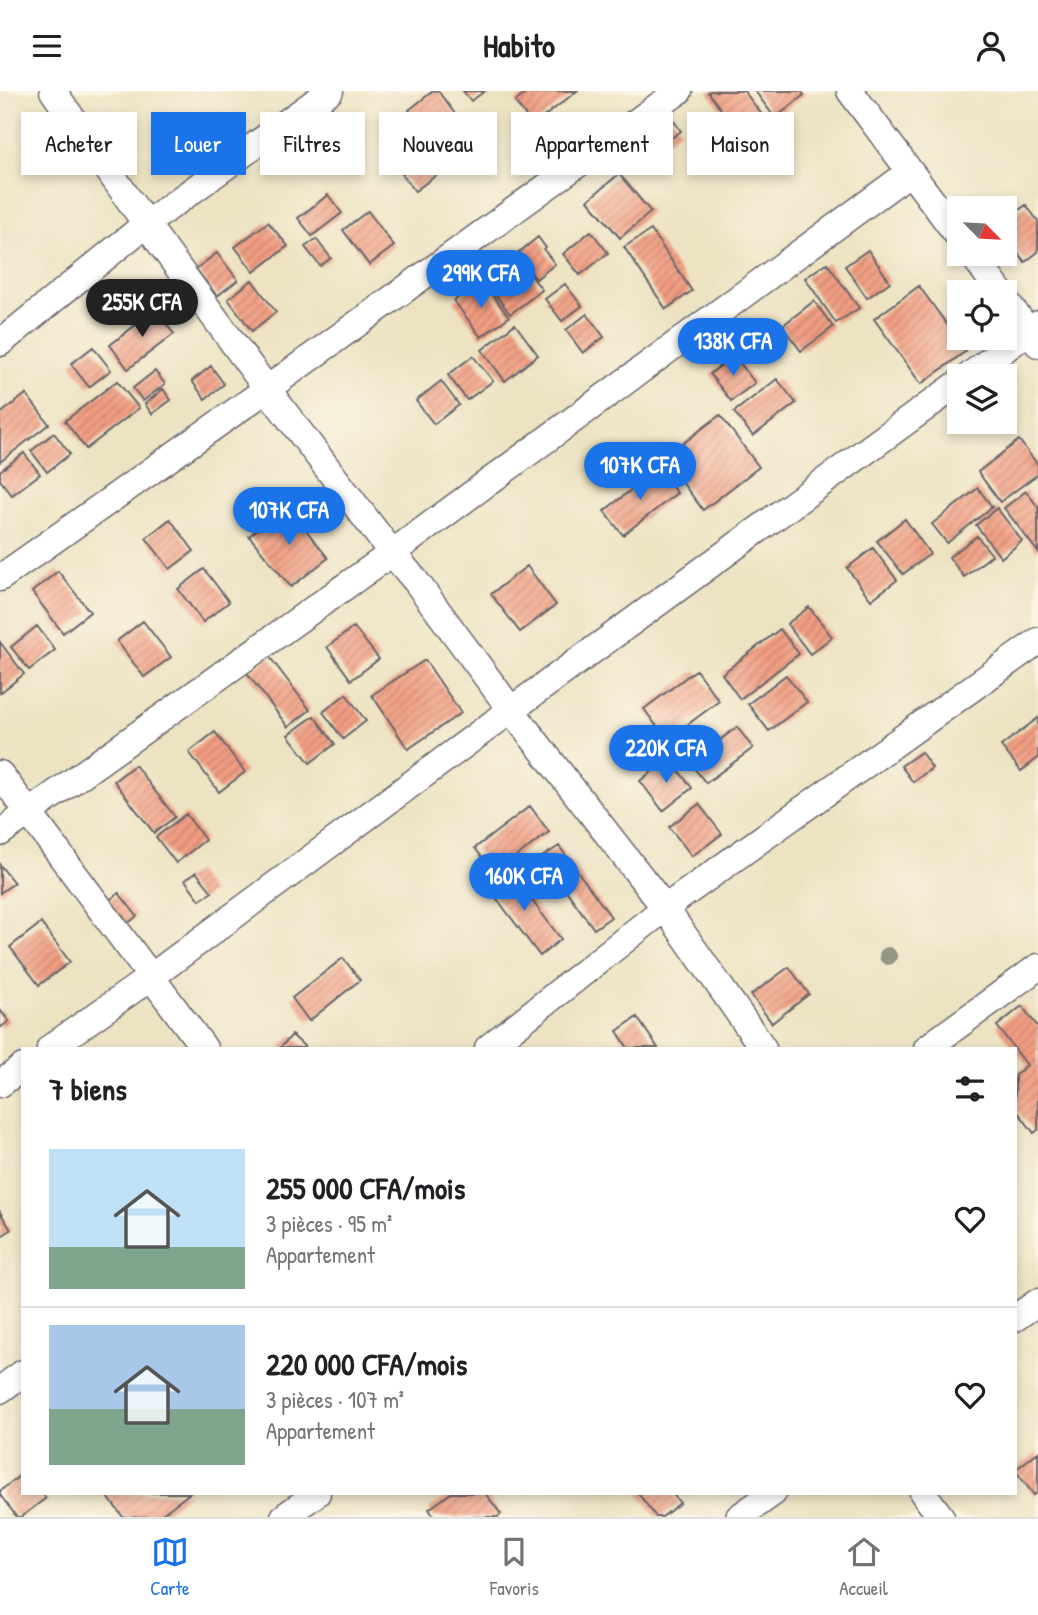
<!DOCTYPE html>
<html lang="fr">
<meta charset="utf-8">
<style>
:root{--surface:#fff;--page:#f2f2f2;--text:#202124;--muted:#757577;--line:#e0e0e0;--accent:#1a73e8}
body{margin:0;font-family:"Patrick Hand",sans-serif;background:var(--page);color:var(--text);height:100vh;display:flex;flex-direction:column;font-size:26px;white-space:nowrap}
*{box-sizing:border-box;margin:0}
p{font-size:23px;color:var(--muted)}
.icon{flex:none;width:38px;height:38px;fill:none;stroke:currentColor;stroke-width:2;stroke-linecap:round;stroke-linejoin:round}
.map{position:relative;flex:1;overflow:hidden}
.panel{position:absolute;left:21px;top:956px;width:996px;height:448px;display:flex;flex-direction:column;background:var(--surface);border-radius:0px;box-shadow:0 4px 10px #0003}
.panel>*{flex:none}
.guide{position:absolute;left:21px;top:21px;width:998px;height:63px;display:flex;gap:14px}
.needle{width:46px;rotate:114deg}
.controls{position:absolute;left:947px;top:105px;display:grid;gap:14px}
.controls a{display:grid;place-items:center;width:70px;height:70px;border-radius:0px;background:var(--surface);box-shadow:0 4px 10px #0003;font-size:35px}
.price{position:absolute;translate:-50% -60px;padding:0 16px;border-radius:24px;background:var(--accent);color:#fff;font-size:23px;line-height:46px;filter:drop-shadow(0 2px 4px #0008)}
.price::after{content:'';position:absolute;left:50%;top:42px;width:21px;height:16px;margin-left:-10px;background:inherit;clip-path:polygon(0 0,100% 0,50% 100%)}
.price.on{background:#222;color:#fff}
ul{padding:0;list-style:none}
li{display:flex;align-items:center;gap:21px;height:175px;padding:0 28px}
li+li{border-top:2px solid var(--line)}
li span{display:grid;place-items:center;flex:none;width:196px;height:140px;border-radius:0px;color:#555}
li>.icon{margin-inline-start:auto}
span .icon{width:84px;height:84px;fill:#fffc;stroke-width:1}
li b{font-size:30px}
h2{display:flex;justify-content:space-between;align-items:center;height:84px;padding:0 28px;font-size:30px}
.chip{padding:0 24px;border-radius:0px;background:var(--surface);box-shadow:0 4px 10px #0003;font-size:24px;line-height:63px}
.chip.on{background:var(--accent);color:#fff}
header{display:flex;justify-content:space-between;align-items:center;height:91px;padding:0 28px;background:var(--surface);font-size:32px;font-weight:700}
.tab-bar{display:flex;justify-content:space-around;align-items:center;height:98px;border-top:2px solid var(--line);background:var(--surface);font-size:19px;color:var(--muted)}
.tab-bar a{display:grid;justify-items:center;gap:4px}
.tab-bar .on{color:var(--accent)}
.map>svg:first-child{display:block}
.building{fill:url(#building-hatch)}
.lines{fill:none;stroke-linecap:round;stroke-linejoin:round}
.minor-casing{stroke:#69666b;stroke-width:29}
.minor{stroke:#fff;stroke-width:26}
.tree{fill:#919685}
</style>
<header><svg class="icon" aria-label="menu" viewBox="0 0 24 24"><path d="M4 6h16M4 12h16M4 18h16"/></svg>Habito<svg class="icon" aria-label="person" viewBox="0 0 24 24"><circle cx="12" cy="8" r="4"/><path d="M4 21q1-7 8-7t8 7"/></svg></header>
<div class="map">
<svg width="1038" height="1426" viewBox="0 0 1038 1426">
<defs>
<pattern id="building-hatch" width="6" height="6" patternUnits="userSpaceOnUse" patternTransform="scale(1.75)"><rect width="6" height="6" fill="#f29e82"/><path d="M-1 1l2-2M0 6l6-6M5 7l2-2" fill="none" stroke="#c4806c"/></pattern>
</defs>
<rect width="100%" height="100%" fill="#fcf5e5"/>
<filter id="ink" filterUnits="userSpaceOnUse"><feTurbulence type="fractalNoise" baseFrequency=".0143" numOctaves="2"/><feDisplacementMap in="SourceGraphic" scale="14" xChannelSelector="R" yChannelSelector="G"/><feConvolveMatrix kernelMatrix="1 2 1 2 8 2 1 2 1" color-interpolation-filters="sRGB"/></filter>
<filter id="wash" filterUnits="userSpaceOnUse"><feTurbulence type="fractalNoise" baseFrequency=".00686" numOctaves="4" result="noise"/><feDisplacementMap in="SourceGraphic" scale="28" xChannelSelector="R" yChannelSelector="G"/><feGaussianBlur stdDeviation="1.57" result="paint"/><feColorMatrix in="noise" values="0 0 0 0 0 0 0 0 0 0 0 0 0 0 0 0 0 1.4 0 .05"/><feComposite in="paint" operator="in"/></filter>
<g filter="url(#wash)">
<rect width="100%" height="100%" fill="#ede3c3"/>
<g id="blocks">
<path class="building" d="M433,0H438L458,27L430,48L409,19Z
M463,0H485L471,10Z
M529,0H577L533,34L515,11Z
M710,0H744L770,34L747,53L708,1Z
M755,0H801L804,4L775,27Z
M671,26L681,40L666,51L656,38Z
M461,34L478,57L450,79L432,56Z
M323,46L335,63L308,84L295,67Z
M429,63L442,80L415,100L402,83Z
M619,83L651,121L620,147L588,109Z
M328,104L342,122L312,145L298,127Z
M1026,114L1038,130V161L1025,171L1004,144V130Z
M368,120L394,155L369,174L343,139Z
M268,131L288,155L254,181L235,156Z
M651,139L692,200L666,218L624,156Z
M591,140L608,162L580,184L563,163Z
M538,146L546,157L544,159L555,173L536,188L517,163Z
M316,148L331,167L320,175L305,156Z
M868,159L890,191L867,207L845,175Z
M217,162L238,189L217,205L196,178Z
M827,172L859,217L836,232L805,187Z
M525,176L542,199L510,223L493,200Z
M252,189L276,221L252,240L228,208Z
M565,193L582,215L562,230L545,208Z
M475,194L484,205L490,201L509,226L481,246L454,210Z
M919,195L966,260L921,293L874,228Z
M814,210L833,236L801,260L782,235Z
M155,219L174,243L128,278L110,254Z
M587,223L604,246L583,262L566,239Z
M515,233L538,264L505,290L482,259Z
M93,256L111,279L89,296L71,273Z
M734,264L755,292L731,310L710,283Z
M473,265L493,290L467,309L448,284Z
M211,275L224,293L205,308L192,290Z
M155,280L165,293L143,310L133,297Z
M777,288L796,312L753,345L734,321Z
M117,290L139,317L86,358L65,330Z
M441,290L459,314L434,333L416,310Z
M163,298L171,309L152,323L145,313Z
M26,303L49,333L0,371V323Z
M720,324L759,376L703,419L664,367Z
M54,342L70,363L47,381L31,360Z
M1019,349L1038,374V383L1000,411L978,381Z
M24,362L40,383L12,404L0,389V380Z
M658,378L677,402L623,444L604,420Z
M978,397L992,416L947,452L932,433Z
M1026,400L1038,416V461L1004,417Z
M287,415L328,467L291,496L249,445Z
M997,417L1022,450L1001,467L976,434Z
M170,428L194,460L170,478L146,447Z
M905,428L930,463L903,483L877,450Z
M977,445L992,464L964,486L949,466Z
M873,457L897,489L871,509L847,477Z
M527,475L556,514L520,541L491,503Z
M204,478L229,511L203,531L178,498Z
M58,480L90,521L63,542L32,501Z
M809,516L832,546L810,563L787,533Z
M143,530L171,566L144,586L117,550Z
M37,535L55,559L29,579L11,556Z
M354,536L379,568L351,589L327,556Z
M780,538L799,563L740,608L722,583Z
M0,551L24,583L0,602Z
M269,565L310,619L288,636L247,582Z
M425,569L461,622L408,658L372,604Z
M696,579L719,610L667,649L644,618Z
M786,584L807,611L769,640L748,613Z
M346,603L366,630L343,648L323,621Z
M314,625L335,653L310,672L288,644Z
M1038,627V667L1021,680L1001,655Z
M737,636L753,657L706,692L690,672Z
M215,641L245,681L219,701L189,661Z
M921,661L932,677L913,691L901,675Z
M669,667L692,697L663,720L640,690Z
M135,674L175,726L154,742L114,690Z
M699,713L722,743L692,765L669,736Z
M530,715L549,741L494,782L475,757Z
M186,723L205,749L176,772L156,746Z
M559,755L611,826L594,838L542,766Z
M0,774L14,792L0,802Z
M509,779L561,848L540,865L488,796Z
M196,781L212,801L200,809L185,789Z
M119,802L137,825L122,837L104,813Z
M41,832L70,871L39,894L10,856Z
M343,867L360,889L309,930L292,907Z
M789,876L809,903L772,932L751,904Z
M1022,915L1038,936V1039L1034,1042L1015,1017V984L1027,974L997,935Z
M0,919L9,930L0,937Z
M637,926L658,957H628L617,940Z
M292,944L306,957H280Z
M0,1121L11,1139L0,1146Z
M1038,1361V1401L1034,1404L1015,1379Z
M23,1382V1402H42L46,1407L21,1426H17L0,1404V1400Z
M105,1402H190L158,1426H123Z
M451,1402H485L501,1423L498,1426H434L429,1418Z
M638,1402H672L680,1412L662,1426H656Z"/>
</g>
</g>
<g filter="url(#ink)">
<use href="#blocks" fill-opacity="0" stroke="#69666b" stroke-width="2"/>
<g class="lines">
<defs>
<path id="minor" d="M53,0L146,133L267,298L392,462L415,489L511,619L665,817L763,957
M850,0L959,146
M972,163L1000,201
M1004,207L1038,253
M0,252L146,133L330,0
M969,285L1038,233
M0,487L267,298L679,0
M0,683L204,957
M0,742L392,462L910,81
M50,957L151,886L511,619L959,292
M488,957L665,817L1038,550
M927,957L1038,876
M0,993L23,976
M1015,1227L1038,1211
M0,1299L23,1282
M923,1402L941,1426
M284,1426L317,1402
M739,1426L773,1402"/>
</defs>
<use href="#minor" class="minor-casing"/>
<use href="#minor" class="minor"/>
</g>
<circle class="tree" cx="888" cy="865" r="9"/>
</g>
</svg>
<div class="controls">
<a><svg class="needle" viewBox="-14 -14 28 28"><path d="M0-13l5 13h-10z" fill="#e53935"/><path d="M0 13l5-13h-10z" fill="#757577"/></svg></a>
<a><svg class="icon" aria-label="locate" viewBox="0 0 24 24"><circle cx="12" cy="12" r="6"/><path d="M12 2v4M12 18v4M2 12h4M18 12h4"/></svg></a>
<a><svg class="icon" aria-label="layers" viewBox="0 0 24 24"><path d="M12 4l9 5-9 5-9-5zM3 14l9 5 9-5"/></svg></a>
</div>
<b class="price" style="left:481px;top:219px">299K CFA</b>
<b class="price on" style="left:142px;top:248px">255K CFA</b>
<b class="price" style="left:733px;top:287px">138K CFA</b>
<b class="price" style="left:640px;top:411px">107K CFA</b>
<b class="price" style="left:289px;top:456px">107K CFA</b>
<b class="price" style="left:666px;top:694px">220K CFA</b>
<b class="price" style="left:524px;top:822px">160K CFA</b>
<div class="guide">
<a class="chip">Acheter</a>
<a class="chip on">Louer</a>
<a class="chip">Filtres</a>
<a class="chip">Nouveau</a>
<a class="chip">Appartement</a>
<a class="chip">Maison</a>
</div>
<section class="panel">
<h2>7 biens<svg class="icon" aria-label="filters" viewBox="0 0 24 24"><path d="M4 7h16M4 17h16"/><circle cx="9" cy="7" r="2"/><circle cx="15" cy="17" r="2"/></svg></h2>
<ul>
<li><span style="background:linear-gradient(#bfe0f5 70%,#7fa58c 0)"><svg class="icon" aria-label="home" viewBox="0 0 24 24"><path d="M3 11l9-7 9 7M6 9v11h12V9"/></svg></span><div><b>255 000 CFA/mois</b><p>3 pièces · 95 m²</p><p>Appartement</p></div><svg class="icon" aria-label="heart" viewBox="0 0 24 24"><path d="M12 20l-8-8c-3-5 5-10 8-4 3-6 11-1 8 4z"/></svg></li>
<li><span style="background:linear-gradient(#a9c7e8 60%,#7fa58c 0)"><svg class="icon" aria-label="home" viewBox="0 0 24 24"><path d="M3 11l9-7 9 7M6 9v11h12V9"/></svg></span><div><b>220 000 CFA/mois</b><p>3 pièces · 107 m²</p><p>Appartement</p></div><svg class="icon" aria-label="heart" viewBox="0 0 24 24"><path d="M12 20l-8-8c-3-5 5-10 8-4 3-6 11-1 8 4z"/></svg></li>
</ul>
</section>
</div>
<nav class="tab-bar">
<a class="on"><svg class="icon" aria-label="map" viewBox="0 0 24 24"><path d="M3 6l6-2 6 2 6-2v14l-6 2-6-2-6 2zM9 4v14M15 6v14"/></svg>Carte</a>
<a><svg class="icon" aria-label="saved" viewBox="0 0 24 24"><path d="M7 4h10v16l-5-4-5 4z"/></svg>Favoris</a>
<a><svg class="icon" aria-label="home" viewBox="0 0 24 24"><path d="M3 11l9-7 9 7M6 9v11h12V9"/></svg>Accueil</a>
</nav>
